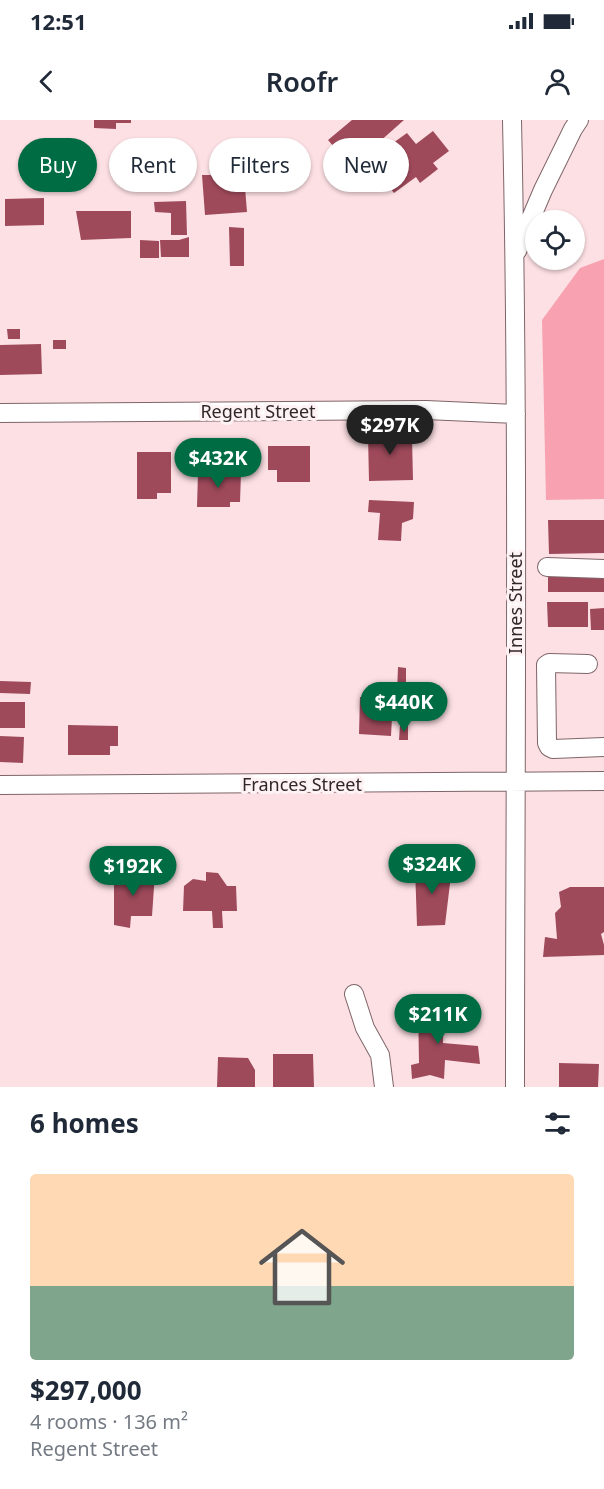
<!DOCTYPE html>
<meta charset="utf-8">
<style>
:root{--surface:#fff;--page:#f2f2f3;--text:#1f2937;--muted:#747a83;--line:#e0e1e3;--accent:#006c43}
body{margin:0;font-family:"Noto Sans",sans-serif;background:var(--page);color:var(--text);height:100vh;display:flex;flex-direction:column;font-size:22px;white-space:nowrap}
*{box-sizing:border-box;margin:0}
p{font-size:20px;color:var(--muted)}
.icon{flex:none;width:33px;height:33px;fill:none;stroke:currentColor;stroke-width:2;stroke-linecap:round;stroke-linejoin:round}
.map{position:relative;height:967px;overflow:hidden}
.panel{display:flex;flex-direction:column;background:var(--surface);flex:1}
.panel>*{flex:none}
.top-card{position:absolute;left:18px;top:18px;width:568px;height:54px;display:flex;gap:12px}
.fabs{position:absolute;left:525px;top:90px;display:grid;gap:12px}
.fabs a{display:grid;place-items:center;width:60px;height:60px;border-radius:50%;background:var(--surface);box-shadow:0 2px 4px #0004;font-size:30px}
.price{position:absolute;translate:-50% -51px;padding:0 14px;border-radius:21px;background:var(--accent);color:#fff;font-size:20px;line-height:39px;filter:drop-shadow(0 2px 3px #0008)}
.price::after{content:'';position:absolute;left:50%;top:36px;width:18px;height:14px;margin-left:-9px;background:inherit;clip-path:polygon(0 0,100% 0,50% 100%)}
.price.active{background:#222;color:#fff}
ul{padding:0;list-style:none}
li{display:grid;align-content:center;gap:12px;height:318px;padding:0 30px}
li+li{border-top:2px solid var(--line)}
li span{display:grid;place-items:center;height:186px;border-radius:6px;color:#555}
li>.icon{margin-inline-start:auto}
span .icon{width:108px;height:108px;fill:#fffc;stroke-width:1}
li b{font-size:26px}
h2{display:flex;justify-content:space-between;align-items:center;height:72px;padding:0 30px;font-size:26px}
.pill{padding:0 21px;border-radius:27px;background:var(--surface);box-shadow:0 2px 4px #0004;font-size:21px;line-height:54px}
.pill.active{background:var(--accent);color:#fff}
.status{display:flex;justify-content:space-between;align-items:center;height:42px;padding:0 30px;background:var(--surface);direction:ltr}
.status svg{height:16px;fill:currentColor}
header{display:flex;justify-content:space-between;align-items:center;height:78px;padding:0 30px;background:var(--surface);font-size:27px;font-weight:600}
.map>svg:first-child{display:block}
.green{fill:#f8a2b1}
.building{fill:#9f4a5b}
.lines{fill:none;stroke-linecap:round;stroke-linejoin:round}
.minor-casing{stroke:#7e6569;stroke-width:20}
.minor{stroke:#fff;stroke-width:18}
.labels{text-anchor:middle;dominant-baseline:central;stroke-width:6;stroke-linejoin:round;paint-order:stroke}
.street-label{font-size:18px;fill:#312728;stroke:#fef2f4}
</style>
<div class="status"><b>12:51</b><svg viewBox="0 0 49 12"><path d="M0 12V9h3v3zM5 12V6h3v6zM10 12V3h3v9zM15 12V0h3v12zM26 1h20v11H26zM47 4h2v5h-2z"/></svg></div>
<header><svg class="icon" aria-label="back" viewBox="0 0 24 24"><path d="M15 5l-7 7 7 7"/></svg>Roofr<svg class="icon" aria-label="person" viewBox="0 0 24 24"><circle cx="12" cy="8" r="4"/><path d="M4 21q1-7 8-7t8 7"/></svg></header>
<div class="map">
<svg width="604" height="967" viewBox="0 0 604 967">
<rect width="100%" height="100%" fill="#fde0e4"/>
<path class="green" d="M604,139V379L546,380L542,200L580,148Z"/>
<path class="building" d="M94,0H131V3H116V9L94,8Z
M352,0H404L351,47L328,20Z
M433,11L449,31L433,43L438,49L420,63L416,57L394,73L382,58L406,40L393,23L407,13L416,24Z
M202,55H244L247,92L205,95Z
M44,78V105L5,106V79Z
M186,81L187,115H171V93L155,92L154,82Z
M76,91H131V118L81,120Z
M229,107L244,108V146H230Z
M189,117V137H161L160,120H179Z
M140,120L159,121V138H140Z
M7,209H20V219H8Z
M53,220H66V229H53Z
M41,224L42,254L0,255V225Z
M377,308H398V318H412L413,360L369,361L368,316H378Z
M268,326H310V362H277V350H268Z
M137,332H171V373H157V379H137Z
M198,352L241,353L240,382H230V387H197Z
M369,380L414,382L413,399L402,403L401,421L378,420L380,393L368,392Z
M548,400H604V433L549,434Z
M548,457H604V472H548Z
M547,482H588V507H548Z
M604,488V510H591L590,489Z
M398,547L406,548V573L397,572Z
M0,561L31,562L30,574L0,573Z
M360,577L393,578L391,616L359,614Z
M0,582H25V608H0Z
M68,605L118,606V626H110V635H68Z
M400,605H408V620H399Z
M0,616L24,617L23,643L0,642Z
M415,747H452L445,805L417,806Z
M206,752L218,753L227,766H236L237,791H222L223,808H213L212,791H183L184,766L193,759L206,761Z
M155,753L152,796H131L130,808L114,805V754Z
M570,767H604V812L601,814L604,825V835L543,837L545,817L557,819L555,793L561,787L559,772Z
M418,885H444L443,923L478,926L480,944L445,940L444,959L430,955L412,959L411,945L419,943Z
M273,934H313L314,967H273Z
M218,937L248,938L255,950V967H217Z
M559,943L599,944L598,967H559Z"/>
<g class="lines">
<defs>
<path id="minor" d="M512,0C519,322 515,645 515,967
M517,131L543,70L573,9L579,0
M0,293L426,290L516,294
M547,447L604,449
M588,544L549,543L546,545L547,623L549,627L553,629L604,627
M0,665L604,661
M354,874L365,908L380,935L384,967"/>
</defs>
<use href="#minor" class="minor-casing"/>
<use href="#minor" class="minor"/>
</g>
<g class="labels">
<g class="street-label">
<text x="258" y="291">Regent Street</text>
<text transform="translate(515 483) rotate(-90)">Innes Street</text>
<text x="302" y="664">Frances Street</text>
</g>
</g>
</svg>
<div class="fabs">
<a><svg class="icon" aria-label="locate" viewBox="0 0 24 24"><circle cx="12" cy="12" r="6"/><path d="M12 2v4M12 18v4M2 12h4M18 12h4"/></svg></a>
</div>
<b class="price active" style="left:390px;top:336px">$297K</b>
<b class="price" style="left:218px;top:369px">$432K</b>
<b class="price" style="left:404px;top:613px">$440K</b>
<b class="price" style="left:432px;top:775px">$324K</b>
<b class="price" style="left:133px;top:777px">$192K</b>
<b class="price" style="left:438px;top:925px">$211K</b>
<div class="top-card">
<a class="pill active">Buy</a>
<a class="pill">Rent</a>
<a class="pill">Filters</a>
<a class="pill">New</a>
</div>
</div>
<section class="panel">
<h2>6 homes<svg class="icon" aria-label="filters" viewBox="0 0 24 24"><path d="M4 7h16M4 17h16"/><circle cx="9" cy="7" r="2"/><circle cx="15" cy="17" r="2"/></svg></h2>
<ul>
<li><span style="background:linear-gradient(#ffd9b3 60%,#7fa58c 0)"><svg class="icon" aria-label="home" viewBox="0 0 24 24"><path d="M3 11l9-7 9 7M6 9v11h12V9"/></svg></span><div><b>$297,000</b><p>4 rooms · 136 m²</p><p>Regent Street</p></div></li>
</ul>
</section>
